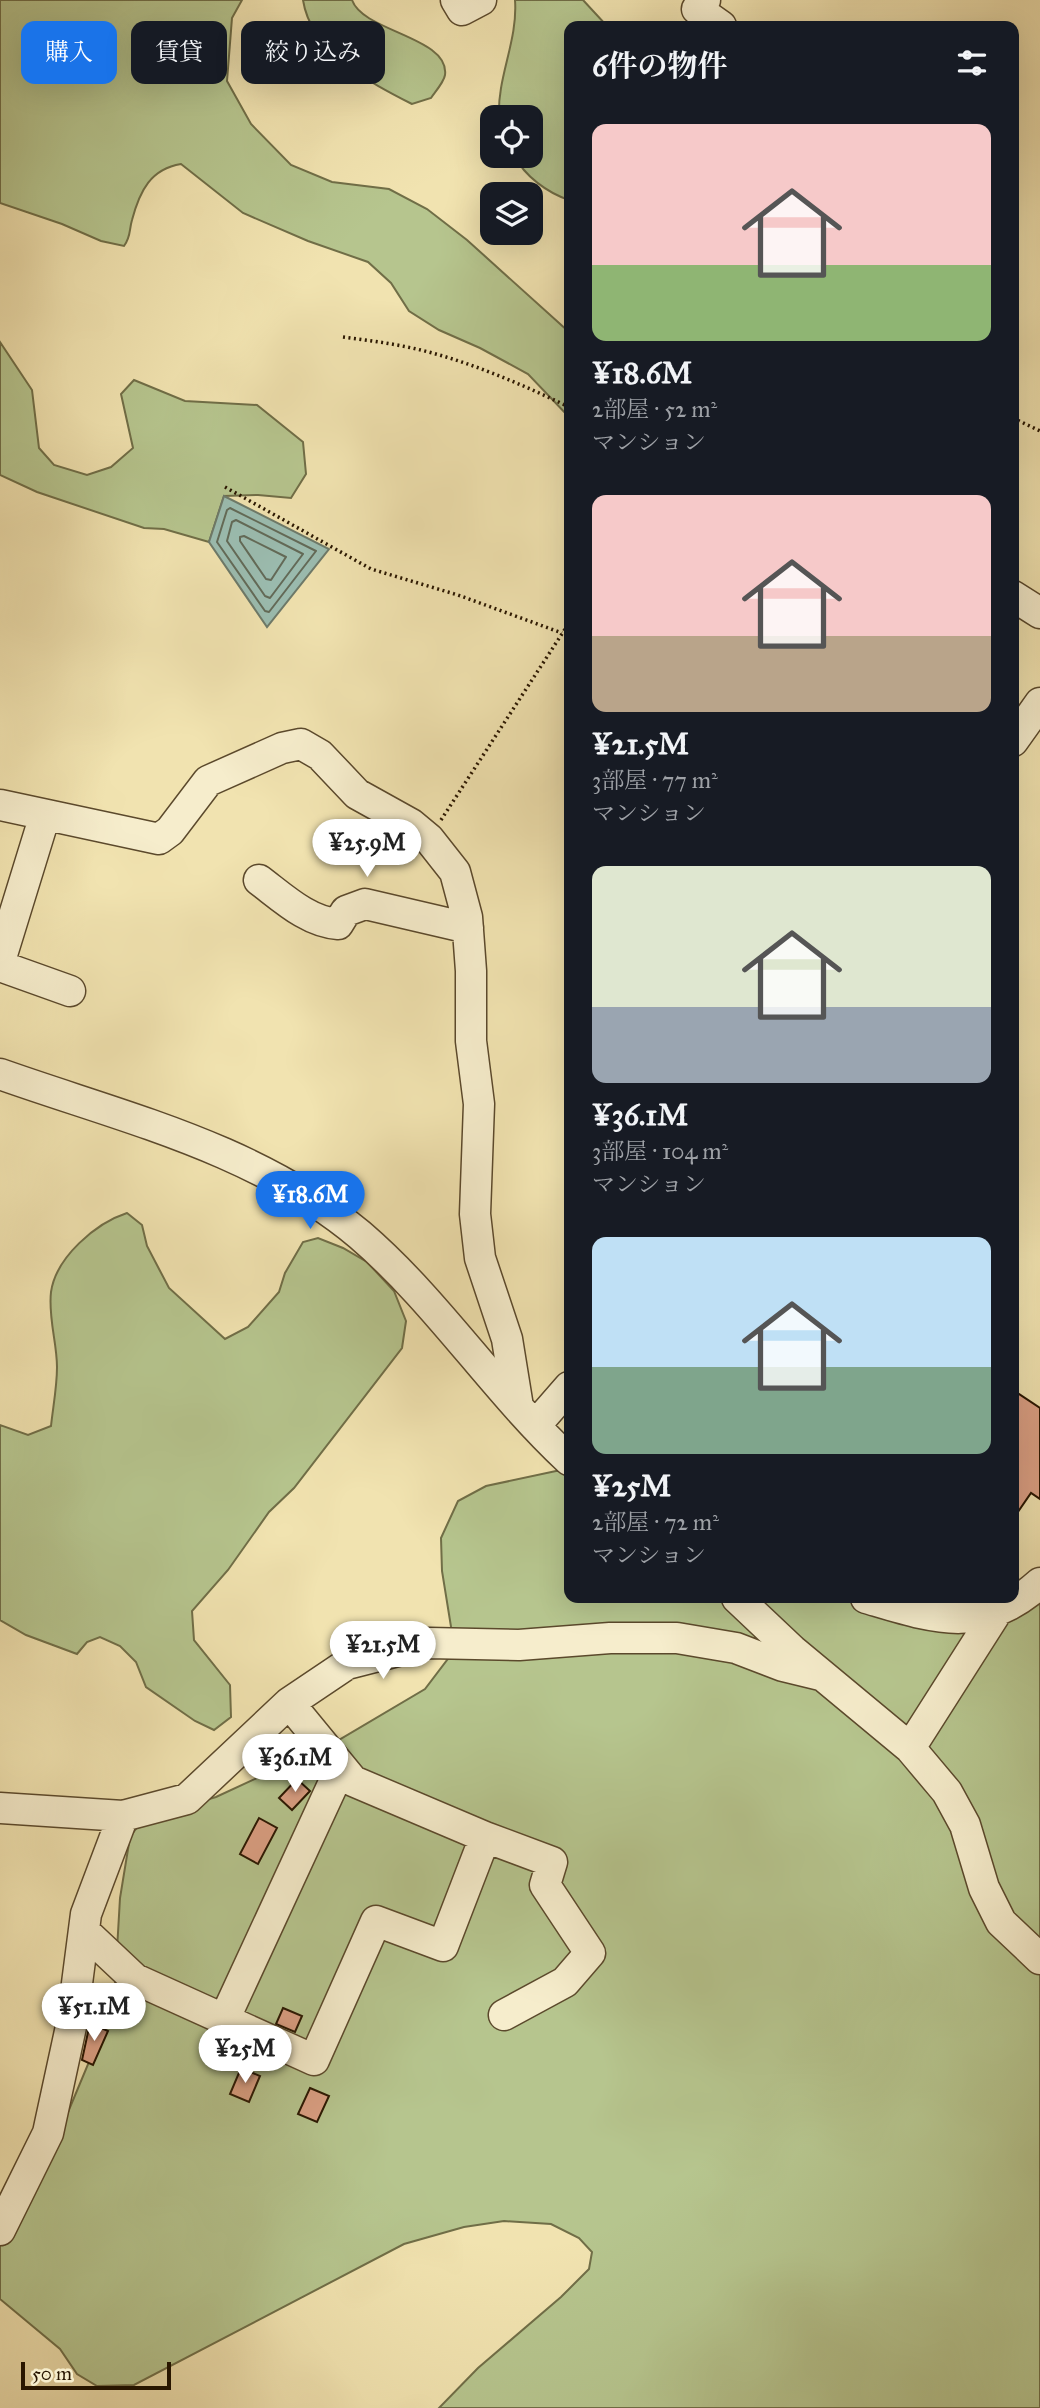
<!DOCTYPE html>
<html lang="ja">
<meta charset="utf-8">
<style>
:root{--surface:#171b24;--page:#242831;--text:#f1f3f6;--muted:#9ea1a6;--accent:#1a73e8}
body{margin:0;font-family:"IM FELL Great Primer","Noto Serif JP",serif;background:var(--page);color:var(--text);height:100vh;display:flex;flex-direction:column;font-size:26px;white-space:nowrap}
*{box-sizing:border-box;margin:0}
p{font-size:23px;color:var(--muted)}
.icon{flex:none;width:38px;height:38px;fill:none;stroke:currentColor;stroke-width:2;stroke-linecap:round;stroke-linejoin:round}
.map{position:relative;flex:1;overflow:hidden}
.sheet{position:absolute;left:564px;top:21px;width:455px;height:1582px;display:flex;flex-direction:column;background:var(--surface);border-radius:14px;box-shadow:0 7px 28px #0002}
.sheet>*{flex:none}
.banner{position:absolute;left:21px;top:21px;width:438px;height:63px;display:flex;gap:14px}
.tools{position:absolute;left:480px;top:105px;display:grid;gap:14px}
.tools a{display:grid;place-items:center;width:63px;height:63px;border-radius:14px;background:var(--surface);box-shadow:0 7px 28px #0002;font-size:35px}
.scale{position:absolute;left:21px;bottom:18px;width:150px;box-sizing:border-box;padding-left:7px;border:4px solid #291600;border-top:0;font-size:19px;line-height:24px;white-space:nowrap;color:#291600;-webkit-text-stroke:5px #f6edcc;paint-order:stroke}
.price{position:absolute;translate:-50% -60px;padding:0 16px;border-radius:24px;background:#fff;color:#222;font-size:23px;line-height:46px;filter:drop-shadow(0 2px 4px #0008)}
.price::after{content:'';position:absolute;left:50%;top:42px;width:21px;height:16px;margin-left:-10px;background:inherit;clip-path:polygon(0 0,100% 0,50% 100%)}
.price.on{background:var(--accent);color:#fff}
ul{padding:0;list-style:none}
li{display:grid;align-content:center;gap:14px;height:371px;padding:0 28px}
li span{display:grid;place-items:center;height:217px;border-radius:14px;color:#555}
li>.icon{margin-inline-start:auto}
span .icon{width:126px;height:126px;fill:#fffc;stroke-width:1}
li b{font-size:30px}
h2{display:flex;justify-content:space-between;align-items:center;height:84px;padding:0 28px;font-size:30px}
.pill{padding:0 24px;border-radius:14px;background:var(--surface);box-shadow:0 7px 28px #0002;font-size:24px;line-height:63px}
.pill.on{background:var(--accent);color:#fff}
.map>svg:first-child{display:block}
.green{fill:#b6c58e;stroke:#706e47;stroke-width:2}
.water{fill:#9bbdb1;stroke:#6d7a6a;stroke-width:2}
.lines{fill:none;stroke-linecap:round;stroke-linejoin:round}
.shore{stroke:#626a58;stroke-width:2}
.building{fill:#dca084;stroke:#291600;stroke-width:2}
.minor-casing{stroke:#5b492c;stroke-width:33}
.path{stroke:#291600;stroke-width:3.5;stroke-dasharray:2 3.5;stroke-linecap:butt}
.minor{stroke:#f6edcc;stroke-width:30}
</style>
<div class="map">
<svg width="1040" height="2408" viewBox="0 0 1040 2408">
<rect width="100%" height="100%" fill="#f1e3b0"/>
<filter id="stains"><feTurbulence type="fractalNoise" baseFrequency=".00286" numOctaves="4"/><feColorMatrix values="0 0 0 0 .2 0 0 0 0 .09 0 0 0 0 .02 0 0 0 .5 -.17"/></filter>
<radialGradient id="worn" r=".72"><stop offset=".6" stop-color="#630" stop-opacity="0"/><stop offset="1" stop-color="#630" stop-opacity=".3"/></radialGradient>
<path class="green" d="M0,0H242L232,18L227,81L251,124L291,165L332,182L389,189L427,209L467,240L569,332V417L528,374L480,348L439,330L409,311L391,283L368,262L308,241L243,213L181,164C151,169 140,190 132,220C129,230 131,237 124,246L101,241L62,224L0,203Z
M303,0H352C363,32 450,37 445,75C444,82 435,92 431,98L412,104C369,82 311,52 303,0Z
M515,0H583L607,26H569V200C548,193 524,176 515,156H530V117H499C497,77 518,41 515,0Z
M0,342L32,390L39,448L54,465L87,475L111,467L133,448L121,394L134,380L185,401L257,405L303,442L306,474L291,498L258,495L224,496L209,542L164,529L144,528L37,492L0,475Z
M127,1213L142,1225L147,1246L169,1288L225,1339L248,1327L279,1292L285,1273L303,1242L318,1238L343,1248L367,1262L394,1291L406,1321L402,1348L294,1488L269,1512L228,1570L192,1611L194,1640L230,1685L231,1717L214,1730L195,1721L146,1687L136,1662L120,1646L100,1637L87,1642L77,1654L26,1635L0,1620V1425L28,1435L51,1426C53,1407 57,1387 57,1367C57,1343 48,1317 51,1292C56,1257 96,1223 127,1213Z
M556,1471H569V1598H1013L1040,1592V2408H439L478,2368L561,2297L589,2269L592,2252L579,2238L551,2224L504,2221L464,2227L404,2244L134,2385L97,2386L77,2374L60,2349L0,2299V2230L66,2117L114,2002L120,1898L130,1837L144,1818L216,1797L337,1741L425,1689L450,1656L453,1639L442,1571L441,1538L458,1501L486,1486Z"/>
<path class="water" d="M224,496L329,549L267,627L209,542Z"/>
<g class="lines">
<path class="shore" d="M230,508L316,551L269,612L265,611L217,542L227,510Z
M236,520L303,554L270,598L265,596L227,541L232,522Z
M244,536L286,557L271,580L266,579L240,541V537Z"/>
</g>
<path class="building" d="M1013,1390L1040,1408V1499L1031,1493L1013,1519Z
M297,1779L310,1791L292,1810L279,1798Z
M259,1818L277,1828L258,1864L240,1854Z
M283,2008L302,2016L295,2032L276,2024Z
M90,2023L108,2031L93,2065L82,2060Z
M241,2068L260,2076L249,2102L230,2094Z
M310,2088L329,2096L317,2122L298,2114Z"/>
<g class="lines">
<defs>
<path id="minor" d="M456,0L462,10L481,0
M705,0L697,9L721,26
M1013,596L1040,613
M1013,741L1040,703
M0,805L159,839L170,831L208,781L282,748L301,744L320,755L357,794L411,824L429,839L455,872L467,917L471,971V1041L479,1104L475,1214L480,1258L507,1339L518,1407
M259,880C283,898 308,922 338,924L346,911L365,904L468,928
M0,961L45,815
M0,966L70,991
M0,1074C124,1118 256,1148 360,1235C438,1302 494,1390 569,1460
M535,1426L569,1387
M737,1598L792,1650L910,1748L947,1792L965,1825L984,1888L1001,1922L1040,1959
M866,1598C934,1618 981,1636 1040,1583
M910,1748L996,1613
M0,1808L123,1816L187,1799L289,1703L347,1664L429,1643L519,1645L610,1638H677L736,1648L783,1666L820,1675
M485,1837L552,1862L545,1885L590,1953L565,1982L504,2015
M84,1931L135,1979L314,2060L376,1921L443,1946L485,1837L353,1781L289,1703
M224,2020L341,1767
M0,2230L48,2133L72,2022L86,1914L123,1816"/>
</defs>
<use href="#minor" class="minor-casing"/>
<path class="path" d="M343,337C366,340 389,343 412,348C466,360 519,383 569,407
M1013,418L1040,431
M225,487L371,569L458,595L562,633
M441,820L569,623"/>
<use href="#minor" class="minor"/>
</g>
<rect width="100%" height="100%" filter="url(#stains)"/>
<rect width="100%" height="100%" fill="url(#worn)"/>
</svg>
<div class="tools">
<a><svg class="icon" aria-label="locate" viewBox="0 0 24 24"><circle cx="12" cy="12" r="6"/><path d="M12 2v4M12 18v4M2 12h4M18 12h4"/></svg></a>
<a><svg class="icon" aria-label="layers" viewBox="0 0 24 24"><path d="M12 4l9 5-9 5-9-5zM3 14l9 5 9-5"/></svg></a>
</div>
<div class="scale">50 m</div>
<b class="price" style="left:367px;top:879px">¥25.9M</b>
<b class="price on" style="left:310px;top:1231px">¥18.6M</b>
<b class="price" style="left:383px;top:1681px">¥21.5M</b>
<b class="price" style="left:295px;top:1794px">¥36.1M</b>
<b class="price" style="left:94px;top:2043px">¥51.1M</b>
<b class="price" style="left:245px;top:2085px">¥25M</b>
<div class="banner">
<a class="pill on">購入</a>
<a class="pill">賃貸</a>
<a class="pill">絞り込み</a>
</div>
<section class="sheet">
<h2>6件の物件<svg class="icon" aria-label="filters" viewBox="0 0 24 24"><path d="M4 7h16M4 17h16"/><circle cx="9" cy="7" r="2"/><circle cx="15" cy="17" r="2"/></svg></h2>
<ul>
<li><span style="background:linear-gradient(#f6c9c9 65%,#8fb573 0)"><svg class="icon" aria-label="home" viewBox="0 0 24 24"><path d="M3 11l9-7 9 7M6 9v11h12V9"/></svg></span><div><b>¥18.6M</b><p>2部屋 · 52 m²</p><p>マンション</p></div></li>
<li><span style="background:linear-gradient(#f6c9c9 65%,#b9a48a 0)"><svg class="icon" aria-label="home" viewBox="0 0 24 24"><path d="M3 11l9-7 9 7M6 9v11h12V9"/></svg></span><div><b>¥21.5M</b><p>3部屋 · 77 m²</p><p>マンション</p></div></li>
<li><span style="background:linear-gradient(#dfe7d0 65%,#9aa5b1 0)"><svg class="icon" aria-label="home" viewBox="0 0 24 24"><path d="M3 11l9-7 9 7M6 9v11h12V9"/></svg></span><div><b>¥36.1M</b><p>3部屋 · 104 m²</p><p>マンション</p></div></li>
<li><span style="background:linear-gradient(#bfe0f5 60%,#7fa58c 0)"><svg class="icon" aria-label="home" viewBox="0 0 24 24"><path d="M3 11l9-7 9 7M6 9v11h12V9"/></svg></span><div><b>¥25M</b><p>2部屋 · 72 m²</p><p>マンション</p></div></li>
</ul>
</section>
</div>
